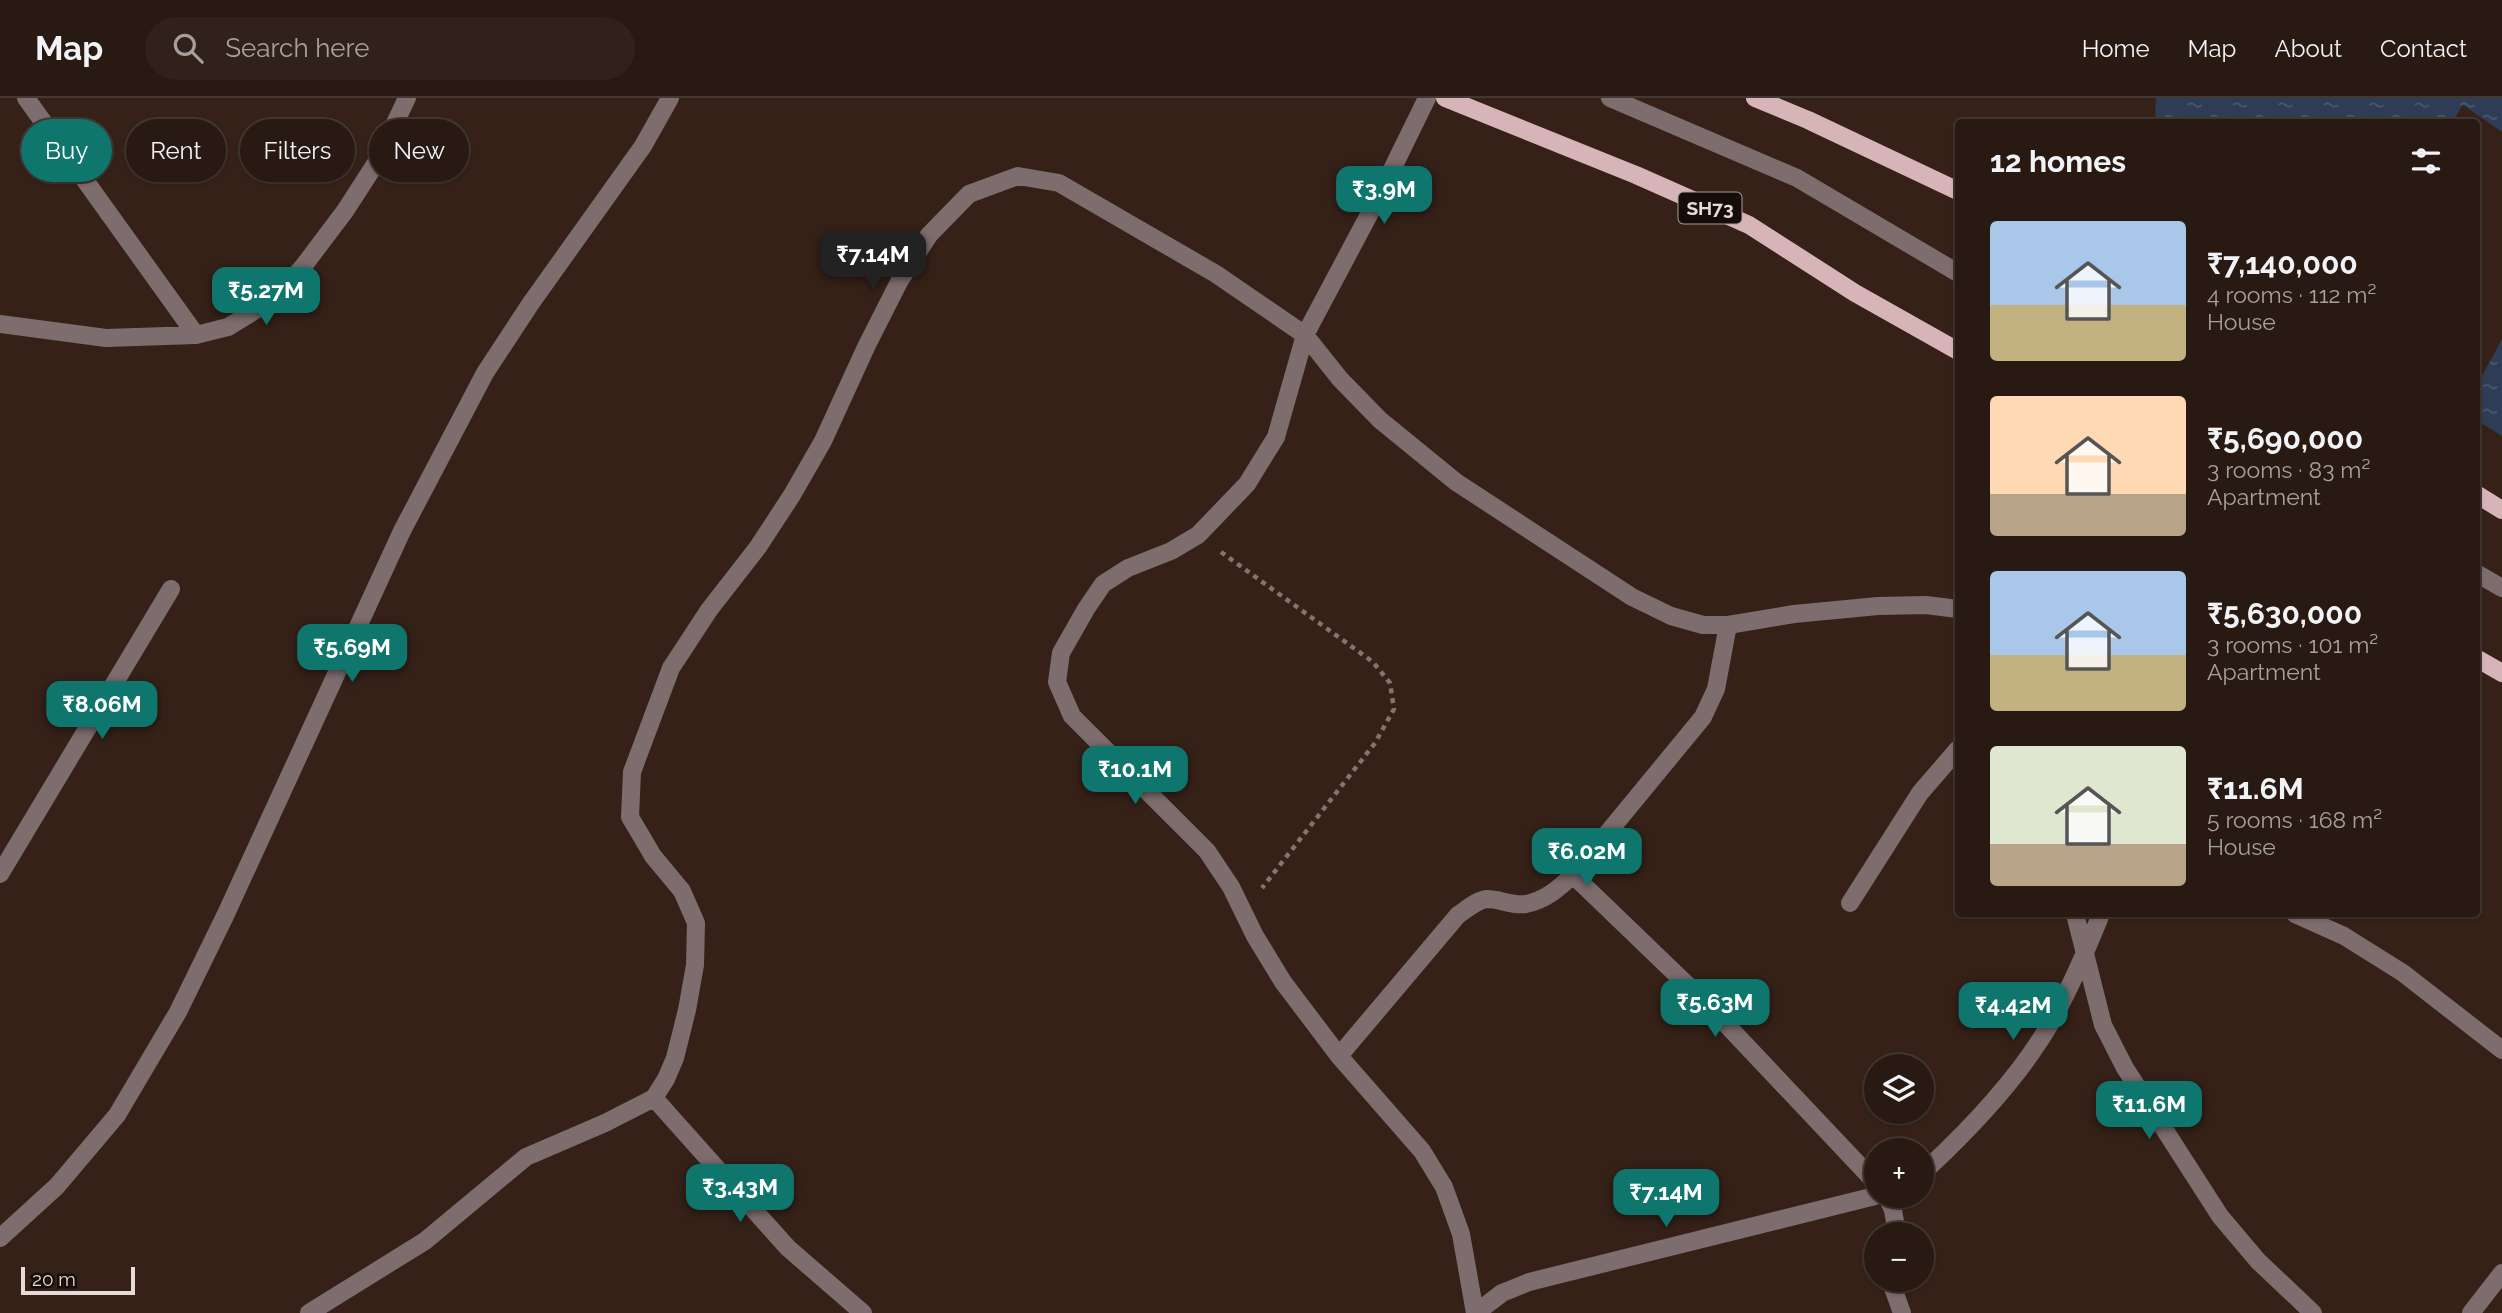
<!DOCTYPE html>
<meta charset="utf-8">
<style>
:root{--surface:#281912;--page:#30221b;--text:#f1f3f6;--muted:#a5a09f;--line:#443832;--accent:#0f766e}
body{margin:0;font-family:Raleway,sans-serif;background:var(--page);color:var(--text);height:100vh;display:flex;flex-direction:column;font-size:26px;white-space:nowrap}
*{box-sizing:border-box;margin:0}
p{font-size:23px;color:var(--muted)}
.icon{flex:none;width:38px;height:38px;fill:none;stroke:currentColor;stroke-width:2;stroke-linecap:round;stroke-linejoin:round}
.map{position:relative;flex:1;overflow:hidden}
.panel{position:absolute;left:1955px;top:21px;width:525px;height:798px;display:flex;flex-direction:column;background:var(--surface);border-radius:7px;box-shadow:0 2px 5px #0004,0 0 0 2px var(--line)}
.panel>*{flex:none}
.top-card{position:absolute;left:21px;top:21px;width:665px;height:63px;display:flex;gap:14px}
.tools{position:absolute;left:1864px;top:956px;display:grid;gap:14px}
.tools a{display:grid;place-items:center;width:70px;height:70px;border-radius:50%;background:var(--surface);box-shadow:0 2px 5px #0004,0 0 0 2px var(--line);font-size:35px}
.scale{position:absolute;left:21px;bottom:18px;width:114px;box-sizing:border-box;padding-left:7px;border:4px solid #e8dad4;border-top:0;font-size:19px;line-height:24px;white-space:nowrap;color:#e8dad4;-webkit-text-stroke:5px #160d09;paint-order:stroke}
.price{position:absolute;translate:-50% -60px;padding:0 16px;border-radius:14px;background:var(--accent);color:#fff;font-size:23px;line-height:46px;filter:drop-shadow(0 2px 4px #0008)}
.price::after{content:'';position:absolute;left:50%;top:42px;width:21px;height:16px;margin-left:-10px;background:inherit;clip-path:polygon(0 0,100% 0,50% 100%)}
.price.on{background:#222;color:#fff}
ul{padding:0;list-style:none}
li{display:flex;align-items:center;gap:21px;height:175px;padding:0 35px}
li span{display:grid;place-items:center;flex:none;width:196px;height:140px;border-radius:7px;color:#555}
li>.icon{margin-inline-start:auto}
span .icon{width:84px;height:84px;fill:#fffc;stroke-width:1}
li b{font-size:30px}
h2{display:flex;justify-content:space-between;align-items:center;height:84px;padding:0 35px;font-size:30px}
.pill{padding:0 24px;border-radius:32px;background:var(--surface);box-shadow:0 2px 5px #0004,0 0 0 2px var(--line);font-size:24px;line-height:63px}
.pill.on{background:var(--accent);color:#fff}
header{display:flex;align-items:center;gap:42px;box-sizing:border-box;height:98px;padding:0 35px;background:var(--surface);border-bottom:2px solid var(--line)}
header strong{font-size:33px}
nav{display:flex;gap:38px;margin-inline-start:auto;font-size:24px}
.search{width:490px;height:63px;background:var(--page);display:flex;align-items:center;gap:18px;box-sizing:border-box;padding:0 24px;border-radius:38px;color:var(--muted);font-size:26px}
.map>svg:first-child{display:block}
.water{fill:url(#water-ripples)}
.lines{fill:none;stroke-linecap:round;stroke-linejoin:round}
.path{stroke:#85746c;stroke-width:4.5;stroke-dasharray:5 5;stroke-linecap:butt}
.minor{stroke:#7e6d6e;stroke-width:18}
.major{stroke:#d7b4b7;stroke-width:18}
.labels{text-anchor:middle;dominant-baseline:central;stroke-width:7;stroke-linejoin:round;paint-order:stroke}
.shield{fill:#160d09;stroke:#a99c97;stroke-width:2}
.shield-label{font-size:19px;font-weight:bold;fill:#e8dad4}
</style>
<header>
<strong>Map</strong>
<div class="search"><svg class="icon" aria-label="search" viewBox="0 0 24 24"><circle cx="10" cy="10" r="6"/><path d="M15 15l6 6"/></svg>Search here</div>
<nav><a>Home</a><a>Map</a><a>About</a><a>Contact</a></nav>
</header>
<div class="map">
<svg width="2502" height="1215" viewBox="0 0 2502 1215">
<defs>
<pattern id="water-ripples" width="26" height="14" patternUnits="userSpaceOnUse" patternTransform="scale(1.75)"><rect width="26" height="14" fill="#2f3c55"/><path d="M2 4q2-2 4 0t4 0M15 11q2-2 4 0t4 0" fill="none" stroke="#4d586d"/></pattern>
</defs>
<rect width="100%" height="100%" fill="#352118"/>
<path class="water" d="M2156,0H2502V34L2463,7L2452,24H2155Z
M2502,241V338L2476,322V289Z"/>
<g class="lines">
<path class="path" d="M1221,454L1373,564L1390,585L1394,611L1375,645L1262,790"/>
<path class="minor" d="M26,0L196,237
M1427,0L1380,96L1305,237L1276,339L1247,386L1198,437L1171,453L1128,470L1103,486L1086,511L1061,555L1057,584L1072,618L1207,753L1231,789L1255,838L1283,884L1339,958L1422,1053L1444,1089L1461,1136L1475,1215
M1610,0L1797,80L1958,175
M0,226L106,240L196,237L228,229L272,202L302,170L345,113L376,65L407,0
M2476,475L2502,490
M0,776L171,491
M1573,777L1706,905L1876,1085
M1850,805L1920,695L1958,651
M2075,816L2103,927L2125,970L2220,1118L2258,1163L2313,1215
M2295,816L2344,838L2403,875L2502,952
M1339,958L1458,817C1467,811 1477,802 1487,801C1500,801 1512,808 1526,806C1546,802 1559,790 1573,777L1703,619L1716,591L1728,527
M654,1000L788,1150L863,1215
M1922,1074L1929,1069C1975,1026 2023,975 2054,919C2072,886 2087,851 2101,816
M1886,1097L1893,1112L1897,1136
M0,1140L57,1088L117,1017L178,914L225,818L402,433L485,275L531,205L643,48L670,0
M1892,1181V1187L1902,1215
M309,1215L425,1143L526,1059L605,1025L654,1000L666,981L675,960L687,912L695,867L696,825L682,793L653,758L630,719L632,674L671,570L709,512L758,449L792,397L823,343L867,247L900,182L929,137L969,96L1018,78L1059,85L1216,176L1305,237L1340,281L1380,322L1456,384L1632,499L1671,518L1703,527H1728L1794,516L1878,508L1926,507L1958,511
M1476,1215L1502,1195L1529,1184L1879,1097
M2471,1215L2502,1175"/>
<path class="major" d="M1445,0L1636,77L1749,127L1855,195L1958,253
M1755,0L1808,22L1958,93
M2476,396L2502,412
M2476,560L2502,575"/>
</g>
<g class="labels">
<rect class="shield" x="1678.5" y="94.5" width="63" height="31" rx="5"/>
<g class="shield-label">
<text x="1710" y="110">SH73</text>
</g>
</g>
</svg>
<div class="tools">
<a><svg class="icon" aria-label="layers" viewBox="0 0 24 24"><path d="M12 4l9 5-9 5-9-5zM3 14l9 5 9-5"/></svg></a>
<a>+</a>
<a>−</a>
</div>
<div class="scale">20 m</div>
<b class="price" style="left:1384px;top:128px">₹3.9M</b>
<b class="price on" style="left:873px;top:193px">₹7.14M</b>
<b class="price" style="left:266px;top:229px">₹5.27M</b>
<b class="price" style="left:352px;top:586px">₹5.69M</b>
<b class="price" style="left:102px;top:643px">₹8.06M</b>
<b class="price" style="left:1135px;top:708px">₹10.1M</b>
<b class="price" style="left:1587px;top:790px">₹6.02M</b>
<b class="price" style="left:1715px;top:941px">₹5.63M</b>
<b class="price" style="left:2013px;top:944px">₹4.42M</b>
<b class="price" style="left:2149px;top:1043px">₹11.6M</b>
<b class="price" style="left:740px;top:1126px">₹3.43M</b>
<b class="price" style="left:1666px;top:1131px">₹7.14M</b>
<div class="top-card">
<a class="pill on">Buy</a>
<a class="pill">Rent</a>
<a class="pill">Filters</a>
<a class="pill">New</a>
</div>
<section class="panel">
<h2>12 homes<svg class="icon" aria-label="filters" viewBox="0 0 24 24"><path d="M4 7h16M4 17h16"/><circle cx="9" cy="7" r="2"/><circle cx="15" cy="17" r="2"/></svg></h2>
<ul>
<li><span style="background:linear-gradient(#a9c7e8 60%,#c2b280 0)"><svg class="icon" aria-label="home" viewBox="0 0 24 24"><path d="M3 11l9-7 9 7M6 9v11h12V9"/></svg></span><div><b>₹7,140,000</b><p>4 rooms · 112 m²</p><p>House</p></div></li>
<li><span style="background:linear-gradient(#ffd9b3 70%,#b9a48a 0)"><svg class="icon" aria-label="home" viewBox="0 0 24 24"><path d="M3 11l9-7 9 7M6 9v11h12V9"/></svg></span><div><b>₹5,690,000</b><p>3 rooms · 83 m²</p><p>Apartment</p></div></li>
<li><span style="background:linear-gradient(#a9c7e8 60%,#c2b280 0)"><svg class="icon" aria-label="home" viewBox="0 0 24 24"><path d="M3 11l9-7 9 7M6 9v11h12V9"/></svg></span><div><b>₹5,630,000</b><p>3 rooms · 101 m²</p><p>Apartment</p></div></li>
<li><span style="background:linear-gradient(#dfe7d0 70%,#b9a48a 0)"><svg class="icon" aria-label="home" viewBox="0 0 24 24"><path d="M3 11l9-7 9 7M6 9v11h12V9"/></svg></span><div><b>₹11.6M</b><p>5 rooms · 168 m²</p><p>House</p></div></li>
</ul>
</section>
</div>
